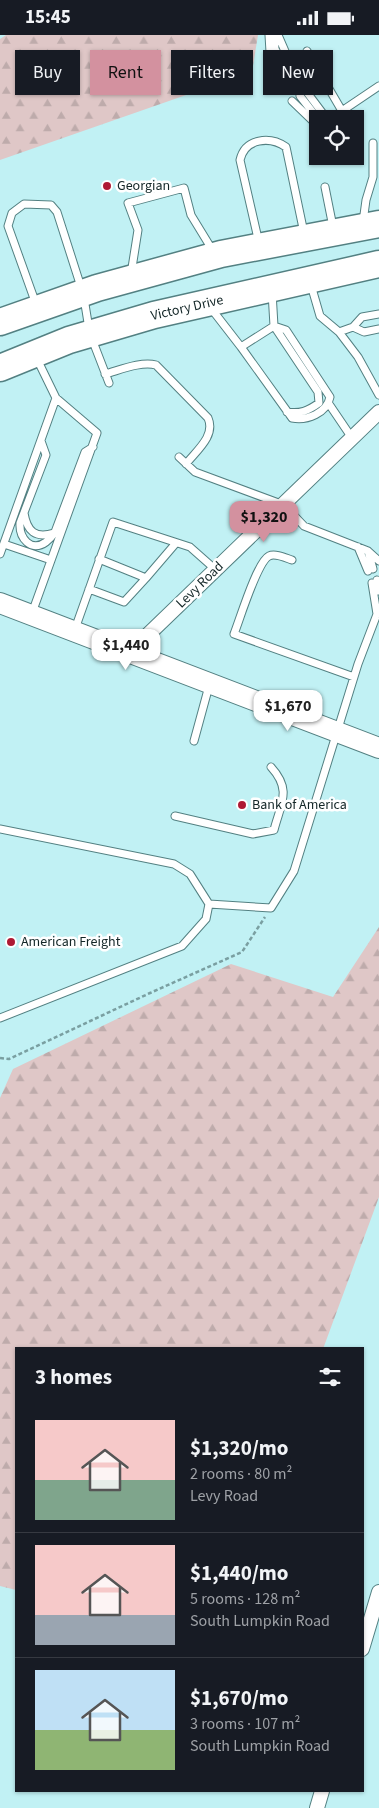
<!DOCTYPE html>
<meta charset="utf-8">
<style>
:root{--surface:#171b24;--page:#242831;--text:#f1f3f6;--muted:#9ea1a6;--line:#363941;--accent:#d3919f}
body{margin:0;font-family:"Source Sans 3",sans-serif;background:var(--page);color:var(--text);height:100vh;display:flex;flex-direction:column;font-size:19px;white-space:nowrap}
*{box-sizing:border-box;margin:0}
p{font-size:16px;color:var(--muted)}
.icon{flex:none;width:28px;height:28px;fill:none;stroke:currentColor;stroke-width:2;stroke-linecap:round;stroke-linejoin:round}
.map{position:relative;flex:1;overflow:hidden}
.side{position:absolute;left:15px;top:1312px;width:349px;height:445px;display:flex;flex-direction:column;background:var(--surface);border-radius:0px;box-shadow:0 1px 4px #0004}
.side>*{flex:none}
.top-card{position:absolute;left:15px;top:15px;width:350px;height:45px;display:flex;gap:10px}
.buttons{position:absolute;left:309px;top:75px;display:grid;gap:10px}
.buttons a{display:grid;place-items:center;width:55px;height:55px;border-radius:0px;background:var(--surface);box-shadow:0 1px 4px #0004;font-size:25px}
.price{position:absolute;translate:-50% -42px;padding:0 11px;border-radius:10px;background:#fff;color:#222;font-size:16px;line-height:32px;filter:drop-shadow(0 1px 2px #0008)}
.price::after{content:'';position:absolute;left:50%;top:30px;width:15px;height:11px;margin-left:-8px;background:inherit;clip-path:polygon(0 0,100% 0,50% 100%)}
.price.active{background:var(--accent);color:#111}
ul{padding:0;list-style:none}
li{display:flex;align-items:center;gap:15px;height:125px;padding:0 20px}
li+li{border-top:1px solid var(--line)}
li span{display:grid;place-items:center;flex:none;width:140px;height:100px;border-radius:0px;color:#555}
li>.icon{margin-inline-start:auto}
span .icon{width:60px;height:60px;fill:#fffc;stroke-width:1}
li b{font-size:21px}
h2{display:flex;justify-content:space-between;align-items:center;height:60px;padding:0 20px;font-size:21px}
.chip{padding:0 18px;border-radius:0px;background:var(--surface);box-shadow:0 1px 4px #0004;font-size:18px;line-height:45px}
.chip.active{background:var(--accent);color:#111}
.status{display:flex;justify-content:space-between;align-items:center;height:35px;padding:0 25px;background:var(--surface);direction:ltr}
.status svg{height:14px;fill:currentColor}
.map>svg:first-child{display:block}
.forest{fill:url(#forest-firs)}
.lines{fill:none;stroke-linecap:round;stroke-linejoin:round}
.lane-casing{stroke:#538082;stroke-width:9}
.street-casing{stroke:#538082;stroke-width:16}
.secondary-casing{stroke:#538082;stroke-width:22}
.highway-casing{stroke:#538082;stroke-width:29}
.path{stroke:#7a9fa1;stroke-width:2.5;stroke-dasharray:4 2.5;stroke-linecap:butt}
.lane{stroke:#fff;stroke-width:7}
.street{stroke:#fff;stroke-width:14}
.secondary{stroke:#fff;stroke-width:20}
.highway{stroke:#fff;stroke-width:26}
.poi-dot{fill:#ae1a34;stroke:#fff;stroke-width:2}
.labels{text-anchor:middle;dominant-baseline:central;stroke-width:5;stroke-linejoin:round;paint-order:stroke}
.poi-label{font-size:14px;fill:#132627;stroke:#fff;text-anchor:start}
.street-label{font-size:14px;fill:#132627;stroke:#fff}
</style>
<div class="status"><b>15:45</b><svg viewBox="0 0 49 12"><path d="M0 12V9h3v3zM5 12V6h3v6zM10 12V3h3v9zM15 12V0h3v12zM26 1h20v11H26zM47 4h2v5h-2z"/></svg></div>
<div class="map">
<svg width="379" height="1773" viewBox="0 0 379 1773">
<defs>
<pattern id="forest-firs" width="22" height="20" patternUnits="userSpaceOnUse" patternTransform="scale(1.25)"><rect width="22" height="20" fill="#dfc7c7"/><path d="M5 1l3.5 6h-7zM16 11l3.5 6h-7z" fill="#beabab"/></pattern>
</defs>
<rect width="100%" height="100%" fill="#c1f1f4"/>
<path class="forest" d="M6,0H258L252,37L0,125V4Z
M379,892V1162L323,1314H16V1555L0,1551V1063L13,1034L231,929L333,962Z"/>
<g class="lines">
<defs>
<path id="lane" d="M269,0L270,17L286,52
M274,0L275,14L291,43
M278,0L294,37
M307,16L342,76
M306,56L327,84
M300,61L318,84
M292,66L318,91
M330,84L379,51
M325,152L333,192
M363,187L366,165L373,142V108
M259,208L240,125C245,103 270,101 286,112L304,198
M131,239L138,195L128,168L184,153L191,180L213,216
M311,250L320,281L339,297L353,292L364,297L379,294
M272,257L274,291L318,357L319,368C308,376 300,379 287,377
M84,263L89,294
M36,269L8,191L12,178L24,169L51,170L57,177L81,252
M210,272L241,312L292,383C307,386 327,378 330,362L286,295L274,291L241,312
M353,292L362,282L379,279
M339,297L358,322L379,360
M92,304L109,348
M105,339C120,335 141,326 156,330L208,383C216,401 196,416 186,429
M329,369L352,403
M41,406L46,420L20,488C19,503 31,518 46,507C50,504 53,500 55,497L85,417L93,412
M179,422L195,437L284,470L304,491L368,516L379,526
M24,478C27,496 35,504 54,498
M4,509L51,525
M358,512L368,536
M368,516L373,534
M0,519L56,363
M99,524L146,543L176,508
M292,525C286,523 275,518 269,521C257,527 240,584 234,599L354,642
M377,545L379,556
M372,548L377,579
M89,554L124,567L146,543
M32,578L97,398L56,363L37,324
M75,594L113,487L190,512L216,535
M194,706L209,651
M175,781L253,799L274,795C281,768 292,755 271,732
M0,794L174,829L190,839L209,869L206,884L182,911L0,983
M209,869L271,873L294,836L358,629L379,574"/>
<path id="street" d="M129,618L379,377
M362,1614L379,1557
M317,1773L322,1756"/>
<path id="secondary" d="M0,568L379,713"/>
<path id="highway" d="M0,287L97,253L221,219L379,189
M0,333L69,305L154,280L379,229"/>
</defs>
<use href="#lane" class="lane-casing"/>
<use href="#street" class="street-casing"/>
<use href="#secondary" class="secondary-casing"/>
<use href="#highway" class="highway-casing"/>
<path class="path" d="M0,1023L9,1024L150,958L242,917L265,882"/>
<use href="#lane" class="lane"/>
<use href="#street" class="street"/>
<use href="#secondary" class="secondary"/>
<use href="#highway" class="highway"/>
</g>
<g class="poi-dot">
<circle cx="107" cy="151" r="5"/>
<circle cx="242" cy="770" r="5"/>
<circle cx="11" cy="907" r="5"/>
</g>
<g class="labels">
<g class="poi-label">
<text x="117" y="151">Georgian</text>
<text x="252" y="770">Bank of America</text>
<text x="21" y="907">American Freight</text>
</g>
<g class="street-label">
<text transform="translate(187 273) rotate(-13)">Victory Drive</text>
<text transform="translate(200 550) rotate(-44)">Levy Road</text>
</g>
</g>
</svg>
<div class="buttons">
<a><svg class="icon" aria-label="locate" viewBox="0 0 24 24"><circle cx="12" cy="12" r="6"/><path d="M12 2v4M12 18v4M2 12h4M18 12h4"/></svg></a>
</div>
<b class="price active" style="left:264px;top:508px">$1,320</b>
<b class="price" style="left:126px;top:636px">$1,440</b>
<b class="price" style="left:288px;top:697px">$1,670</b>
<div class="top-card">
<a class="chip">Buy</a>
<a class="chip active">Rent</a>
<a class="chip">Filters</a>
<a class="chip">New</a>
</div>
<section class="side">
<h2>3 homes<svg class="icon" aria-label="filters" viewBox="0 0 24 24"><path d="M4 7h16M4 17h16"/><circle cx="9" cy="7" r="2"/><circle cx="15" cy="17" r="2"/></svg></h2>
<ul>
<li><span style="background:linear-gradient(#f6c9c9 60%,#7fa58c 0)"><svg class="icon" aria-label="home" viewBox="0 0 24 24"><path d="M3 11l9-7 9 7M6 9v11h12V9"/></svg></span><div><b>$1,320/mo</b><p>2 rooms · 80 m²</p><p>Levy Road</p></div></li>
<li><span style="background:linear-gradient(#f6c9c9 70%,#9aa5b1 0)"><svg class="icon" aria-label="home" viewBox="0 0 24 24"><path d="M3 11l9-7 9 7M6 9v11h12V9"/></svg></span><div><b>$1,440/mo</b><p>5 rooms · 128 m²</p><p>South Lumpkin Road</p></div></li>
<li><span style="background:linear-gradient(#bfe0f5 60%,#8fb573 0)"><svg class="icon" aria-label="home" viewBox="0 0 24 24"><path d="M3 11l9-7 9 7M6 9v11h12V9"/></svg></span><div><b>$1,670/mo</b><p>3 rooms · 107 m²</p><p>South Lumpkin Road</p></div></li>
</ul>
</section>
</div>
